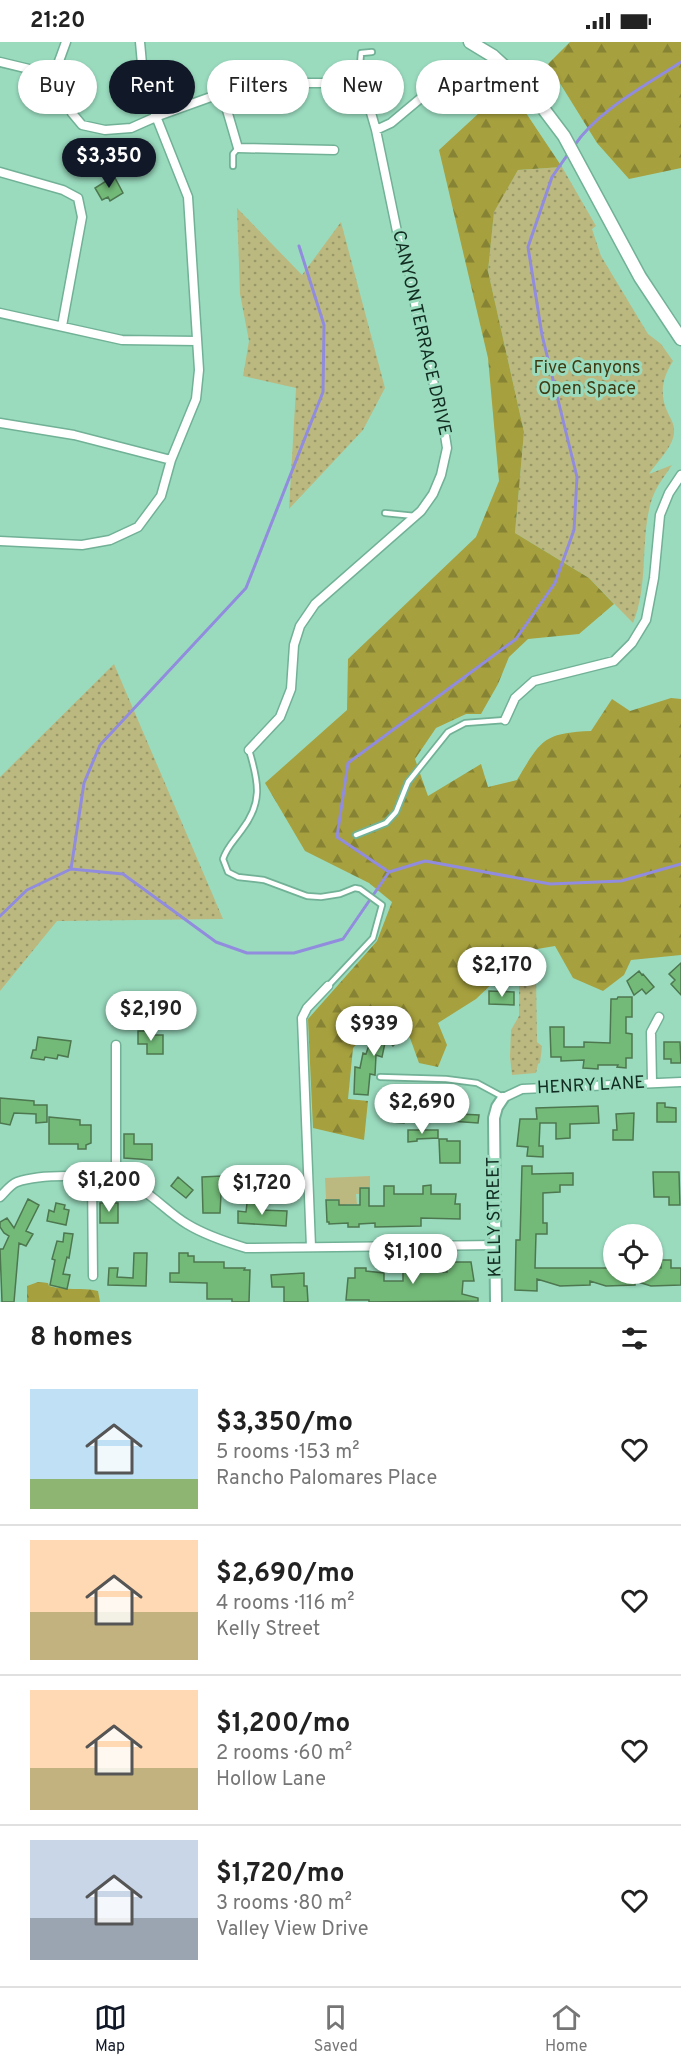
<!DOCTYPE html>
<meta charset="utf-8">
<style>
:root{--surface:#fff;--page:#f2f2f2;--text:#222;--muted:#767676;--line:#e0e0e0;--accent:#111827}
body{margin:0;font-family:Overpass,sans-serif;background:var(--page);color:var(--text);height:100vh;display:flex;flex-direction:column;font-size:22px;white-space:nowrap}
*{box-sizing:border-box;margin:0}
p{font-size:20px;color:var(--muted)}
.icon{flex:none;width:33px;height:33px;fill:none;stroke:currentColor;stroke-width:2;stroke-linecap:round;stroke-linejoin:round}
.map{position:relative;height:1260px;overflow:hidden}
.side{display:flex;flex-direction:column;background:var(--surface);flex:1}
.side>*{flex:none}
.guide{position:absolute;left:18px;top:18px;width:645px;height:54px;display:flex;gap:12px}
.buttons{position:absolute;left:603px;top:1182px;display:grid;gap:12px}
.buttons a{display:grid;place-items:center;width:60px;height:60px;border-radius:50%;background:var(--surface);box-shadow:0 2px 4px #0004;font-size:30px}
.price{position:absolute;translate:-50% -51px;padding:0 14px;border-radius:21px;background:#fff;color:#222;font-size:20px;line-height:39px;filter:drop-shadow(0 2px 3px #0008)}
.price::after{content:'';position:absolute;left:50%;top:36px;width:18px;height:14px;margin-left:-9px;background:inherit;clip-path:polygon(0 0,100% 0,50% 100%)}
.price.active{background:var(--accent);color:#fff}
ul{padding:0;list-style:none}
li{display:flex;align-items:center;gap:18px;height:150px;padding:0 30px}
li+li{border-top:2px solid var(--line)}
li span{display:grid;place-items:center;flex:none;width:168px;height:120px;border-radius:0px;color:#555}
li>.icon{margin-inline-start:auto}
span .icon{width:72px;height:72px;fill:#fffc;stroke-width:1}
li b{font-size:26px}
h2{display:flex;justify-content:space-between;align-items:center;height:72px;padding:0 30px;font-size:26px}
.chip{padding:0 21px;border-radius:27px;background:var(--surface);box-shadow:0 2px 4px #0004;font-size:21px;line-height:54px}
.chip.active{background:var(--accent);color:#fff}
.status{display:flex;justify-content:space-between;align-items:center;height:42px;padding:0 30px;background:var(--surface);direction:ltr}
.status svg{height:16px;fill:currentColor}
.tabs{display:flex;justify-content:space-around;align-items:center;height:84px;border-top:2px solid var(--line);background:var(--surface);font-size:16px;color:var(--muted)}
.tabs a{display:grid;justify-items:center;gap:3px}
.tabs .active{color:var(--accent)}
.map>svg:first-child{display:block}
.grass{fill:url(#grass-dots)}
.forest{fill:url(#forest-firs)}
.garden{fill:#bcb980}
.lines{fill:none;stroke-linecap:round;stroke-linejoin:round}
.stream{stroke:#918cde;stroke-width:3}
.building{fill:#73ba78;stroke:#4d774f;stroke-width:1.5}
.service-casing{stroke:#71b196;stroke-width:8}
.minor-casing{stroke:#71b196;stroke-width:11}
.tertiary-casing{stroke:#71b196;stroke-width:14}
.secondary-casing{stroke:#71b196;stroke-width:15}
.service{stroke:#fff;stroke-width:4.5}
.minor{stroke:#fff;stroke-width:8}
.tertiary{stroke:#fff;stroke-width:10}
.secondary{stroke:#fff;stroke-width:12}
.labels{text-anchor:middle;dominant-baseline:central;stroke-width:6;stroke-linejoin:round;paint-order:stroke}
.street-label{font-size:18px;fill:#112c21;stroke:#9adbbe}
.park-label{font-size:18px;fill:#3f3c13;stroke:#9adbbe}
</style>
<div class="status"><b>21:20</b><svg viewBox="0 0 49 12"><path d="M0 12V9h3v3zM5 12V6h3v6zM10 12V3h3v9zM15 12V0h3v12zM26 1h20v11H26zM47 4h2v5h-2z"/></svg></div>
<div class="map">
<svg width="681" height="1260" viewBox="0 0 681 1260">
<defs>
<pattern id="grass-dots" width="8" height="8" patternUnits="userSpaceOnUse" patternTransform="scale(1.5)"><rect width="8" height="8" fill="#bcb980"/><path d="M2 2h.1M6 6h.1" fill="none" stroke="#979768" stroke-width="1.8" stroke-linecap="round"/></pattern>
<pattern id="forest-firs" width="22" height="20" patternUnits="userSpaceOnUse" patternTransform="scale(1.5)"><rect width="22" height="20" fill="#a6a03e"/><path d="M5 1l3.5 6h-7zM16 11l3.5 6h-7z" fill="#868334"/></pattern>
</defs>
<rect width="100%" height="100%" fill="#9adbbe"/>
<path class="grass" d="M562,125L596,184L592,187L601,214L648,292L661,302L673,319C663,335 659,350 667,369C670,376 675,382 674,391C673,405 657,420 649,432L672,423C664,435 655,446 651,460C640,498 649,543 633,581L589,536L515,491L524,390L488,229L494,169L518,128Z
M237,166L302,233L341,180L385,346L363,388L289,467L296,346L243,334L249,299L240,252Z
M114,622L223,877L57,879L0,949V735Z
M519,933H536L537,1000L542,1004L540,1021L538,1022L536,1031L512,1033L510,1015L511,988L519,974Z"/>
<path class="forest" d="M570,0H681V126L629,137L597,101L548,22Z
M505,47L518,59L562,125L518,128L494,170L488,229L524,390L515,491L589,536L614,562L579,592L528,597L509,615L498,642L481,672H466L436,686L415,717L428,754L481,722L488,745L517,738C541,698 543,691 591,689L612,657L630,669L671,656L681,657V913L631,918L624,933L603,949L573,936L555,904L531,908L536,933H520L519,940L499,935L476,957L438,981L447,1003L438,1025L419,1021L410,996L385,973L353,1006L348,1057L368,1059L364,1098L313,1086L308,977L377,899L392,860L369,841L305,809L265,741L347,668L348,617L476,495L499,439L488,316L439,108Z
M38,1240L48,1241L49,1244C66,1249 82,1245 98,1249L100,1260H27V1244Z"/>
<path class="garden" d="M370,1134V1145H359V1152H356L357,1162H346V1166L340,1163V1157H326L325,1136Z"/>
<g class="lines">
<path class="stream" d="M574,104C598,68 645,44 681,20
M71,827L84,741L100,703L246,546L323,350L324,283L299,204
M389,830L337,795L348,721L516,597L555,541L574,488L577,435L542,293L528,205L552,135L568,112
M0,874L27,848L71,827L123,832L216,900L247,911H294L343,897L389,830L425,819L550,842L621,839L681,822"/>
</g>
<path class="building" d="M114,134L123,151L110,159L108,155L102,158L95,146Z
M681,921V953L671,942L675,938L669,932Z
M639,929L642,933L643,932L654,945L646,952L642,947L634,953L627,939Z
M489,949L514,950V963L489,962Z
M618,955H632V975H626V991L632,992V1016H626V1026L617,1025L618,1023H598V1027L583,1026L584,1018L561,1019V1015H551L550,985H564V1005H584V1000L610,1001L611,957H617Z
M388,979L402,995L393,1004L386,996L382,1015L376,1013L375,1033L370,1032L368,1053L354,1052L355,1025L360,1026L363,1011L366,1012L372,994Z
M138,989H149L151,993H163V1012H147V1002H138Z
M38,995L71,999L68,1015L58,1013L57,1017L45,1015L44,1018L31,1016L33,1008H36Z
M664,1000H680L681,1021H671V1017H664Z
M388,1047L406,1049L404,1081L392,1080L393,1065L381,1064L382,1051L388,1052Z
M435,1047L458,1048L457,1051H460V1072L479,1073L478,1081L450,1079V1070H435Z
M0,1056L34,1059V1063H47V1080L36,1081V1072L14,1071L10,1083L0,1081Z
M657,1061H665V1065L676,1066V1080H657Z
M598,1064L599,1081L570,1082V1096L556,1097V1081H540L539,1104H543V1115L527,1114L528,1105L517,1104L520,1077H537L536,1066Z
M634,1071L633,1098H613V1088H617L616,1072Z
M49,1075L80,1078V1083H91V1101L86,1103V1107H78V1102H49Z
M408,1088H438V1096L417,1097V1099L408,1100Z
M124,1092H134V1102H152V1118L124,1116Z
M439,1097H447V1099H460V1121H440Z
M522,1124H532V1132L573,1131V1143H560V1150L543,1151V1181H547V1192H536L535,1226H612L613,1232H652V1226H661V1218H671V1226H681V1243L651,1244L635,1239V1243L606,1244L590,1239V1243L560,1244L537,1237V1249L515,1248L516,1198H520Z
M653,1130H679L680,1163H669V1155H654Z
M222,1134L220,1171H203L202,1135Z
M178,1135L193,1148L186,1156L171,1144Z
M431,1143V1152H456L455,1162H460V1177L421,1176V1184L375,1185V1181L359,1182V1185H348V1181L329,1182V1180H327L326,1158H339V1163H360V1146H369V1164H384V1144H394V1152H423V1144Z
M28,1157L39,1163L26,1189L33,1192L26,1204L19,1201L14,1260H2L0,1207H3L9,1194L4,1191L0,1185V1180L7,1176L14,1186Z
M56,1161L65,1163L64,1167L69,1168L66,1183L47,1179L49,1168L54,1170Z
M100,1161H118V1181H100Z
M247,1161L262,1162L261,1168L287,1169L286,1184L238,1181V1169L246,1170Z
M64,1191L73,1192L69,1216L67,1215L63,1232L70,1233L67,1247L50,1243L55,1218L52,1217L57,1199L63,1200Z
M134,1211H147L146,1244L108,1243L109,1226H118L117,1235L133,1236Z
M179,1211H188V1214H194V1220H224V1226H245L244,1228H250L249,1260H232V1257H207V1241L170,1240V1231H179Z
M447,1220H471L474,1239H463L462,1252L478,1256V1259L369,1260V1258H346L348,1236H355V1226H366V1229L384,1231V1239H403V1230H417V1225H427L430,1230H447Z
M304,1231V1244H307L308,1260H284V1245H272L271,1233Z"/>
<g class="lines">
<defs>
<path id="service" d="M352,45L360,23L361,11L372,10
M233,124V112L238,106
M385,471L415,474
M249,708C259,741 263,761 241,789C234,799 227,805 223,817L228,830L238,835L264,838L307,854L321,855L340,852L355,846L360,847L382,863L373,896L328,944
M356,793L386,781L396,770L408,740L448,690L465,681L505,678
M380,1035L446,1037L477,1041L503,1055"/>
<path id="minor" d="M0,20L54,33L63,42L72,71L82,83L105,88L131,86L158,74L222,51L249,45L297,41H332L352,45L369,64L376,88L400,204L412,239L417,276L442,374L447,406L441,433L433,452L421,469L315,562L300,584L294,603L291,647L280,675L249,708
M54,33L66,0
M222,51L238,106L334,108
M376,88L391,81L458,25
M0,130L63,148L78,156L82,175L62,284
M0,271L122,298L197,299
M0,381L74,393L171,418
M0,499L82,503L110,498L138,485L161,454L171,418L196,357L199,328L188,155L144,44L140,0
M505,678L515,656L534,639L614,619L632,601L646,578L654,536L660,473L669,451L681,433
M652,1040L651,990L659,975
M503,1056L522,1047L681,1040
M92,1135L93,1234
M116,1138V1003
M0,1155C5,1150 11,1142 17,1140C44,1131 115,1132 139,1146C156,1156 170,1172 187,1182C205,1193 226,1200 246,1206L496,1203
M311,1205L302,976L307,966L328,944"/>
<path id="tertiary" d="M496,1260L494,1076L497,1065L503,1056"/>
<path id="secondary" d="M470,0L493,14L527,45L564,94L640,235L681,297"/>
</defs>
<use href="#service" class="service-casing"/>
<use href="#minor" class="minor-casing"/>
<use href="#tertiary" class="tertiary-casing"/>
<use href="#secondary" class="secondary-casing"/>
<use href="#service" class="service"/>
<use href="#minor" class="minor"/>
<use href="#tertiary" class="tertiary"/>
<use href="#secondary" class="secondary"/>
</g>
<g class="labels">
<g class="street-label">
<text transform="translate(421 291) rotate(77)">CANYON TERRACE DRIVE</text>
<text transform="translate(591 1044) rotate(-3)">HENRY LANE</text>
<text transform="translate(495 1175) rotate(-91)">KELLY STREET</text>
</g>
<g class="park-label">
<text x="587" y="326">Five Canyons<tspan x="587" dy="21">Open Space</tspan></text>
</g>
</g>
</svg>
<div class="buttons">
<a><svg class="icon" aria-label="locate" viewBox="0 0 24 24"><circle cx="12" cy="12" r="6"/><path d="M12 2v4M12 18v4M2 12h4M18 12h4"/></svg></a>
</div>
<b class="price active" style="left:109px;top:147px">$3,350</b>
<b class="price" style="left:502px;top:956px">$2,170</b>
<b class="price" style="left:151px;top:1000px">$2,190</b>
<b class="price" style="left:374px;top:1015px">$939</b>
<b class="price" style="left:422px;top:1093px">$2,690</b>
<b class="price" style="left:109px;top:1171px">$1,200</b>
<b class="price" style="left:262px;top:1174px">$1,720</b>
<b class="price" style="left:413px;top:1243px">$1,100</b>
<div class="guide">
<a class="chip">Buy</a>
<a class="chip active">Rent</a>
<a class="chip">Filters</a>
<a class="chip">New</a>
<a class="chip">Apartment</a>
</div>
</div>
<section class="side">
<h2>8 homes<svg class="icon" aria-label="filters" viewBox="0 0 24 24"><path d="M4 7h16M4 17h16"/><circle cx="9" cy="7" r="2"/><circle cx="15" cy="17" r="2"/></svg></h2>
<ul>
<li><span style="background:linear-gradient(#bfe0f5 75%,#8fb573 0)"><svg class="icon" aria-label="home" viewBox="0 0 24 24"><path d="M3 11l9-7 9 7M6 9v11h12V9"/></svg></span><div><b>$3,350/mo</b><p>5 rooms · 153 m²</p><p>Rancho Palomares Place</p></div><svg class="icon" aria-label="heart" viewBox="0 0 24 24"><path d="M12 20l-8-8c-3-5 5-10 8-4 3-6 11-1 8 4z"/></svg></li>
<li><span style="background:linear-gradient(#ffd9b3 60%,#c2b280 0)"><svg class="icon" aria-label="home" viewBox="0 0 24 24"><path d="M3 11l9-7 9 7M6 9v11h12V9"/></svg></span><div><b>$2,690/mo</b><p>4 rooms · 116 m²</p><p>Kelly Street</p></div><svg class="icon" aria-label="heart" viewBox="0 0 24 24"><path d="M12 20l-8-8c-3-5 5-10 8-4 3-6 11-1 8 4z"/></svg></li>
<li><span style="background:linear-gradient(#ffd9b3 65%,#c2b280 0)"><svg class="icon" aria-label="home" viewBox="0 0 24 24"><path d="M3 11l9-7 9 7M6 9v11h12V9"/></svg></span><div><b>$1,200/mo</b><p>2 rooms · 60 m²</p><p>Hollow Lane</p></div><svg class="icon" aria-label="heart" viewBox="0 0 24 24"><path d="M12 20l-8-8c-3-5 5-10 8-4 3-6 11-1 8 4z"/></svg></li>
<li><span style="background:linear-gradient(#c9d6e8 65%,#9aa5b1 0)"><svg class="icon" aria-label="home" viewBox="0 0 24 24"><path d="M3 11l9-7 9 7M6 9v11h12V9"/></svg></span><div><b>$1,720/mo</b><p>3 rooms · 80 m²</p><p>Valley View Drive</p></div><svg class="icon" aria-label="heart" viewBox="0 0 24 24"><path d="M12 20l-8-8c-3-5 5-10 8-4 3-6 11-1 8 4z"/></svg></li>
</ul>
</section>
<nav class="tabs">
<a class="active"><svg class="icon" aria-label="map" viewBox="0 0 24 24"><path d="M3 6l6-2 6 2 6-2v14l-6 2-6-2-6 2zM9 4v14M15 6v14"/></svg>Map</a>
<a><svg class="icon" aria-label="saved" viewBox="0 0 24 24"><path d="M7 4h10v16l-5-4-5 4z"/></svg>Saved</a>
<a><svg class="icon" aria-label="home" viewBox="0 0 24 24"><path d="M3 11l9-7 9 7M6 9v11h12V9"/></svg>Home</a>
</nav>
